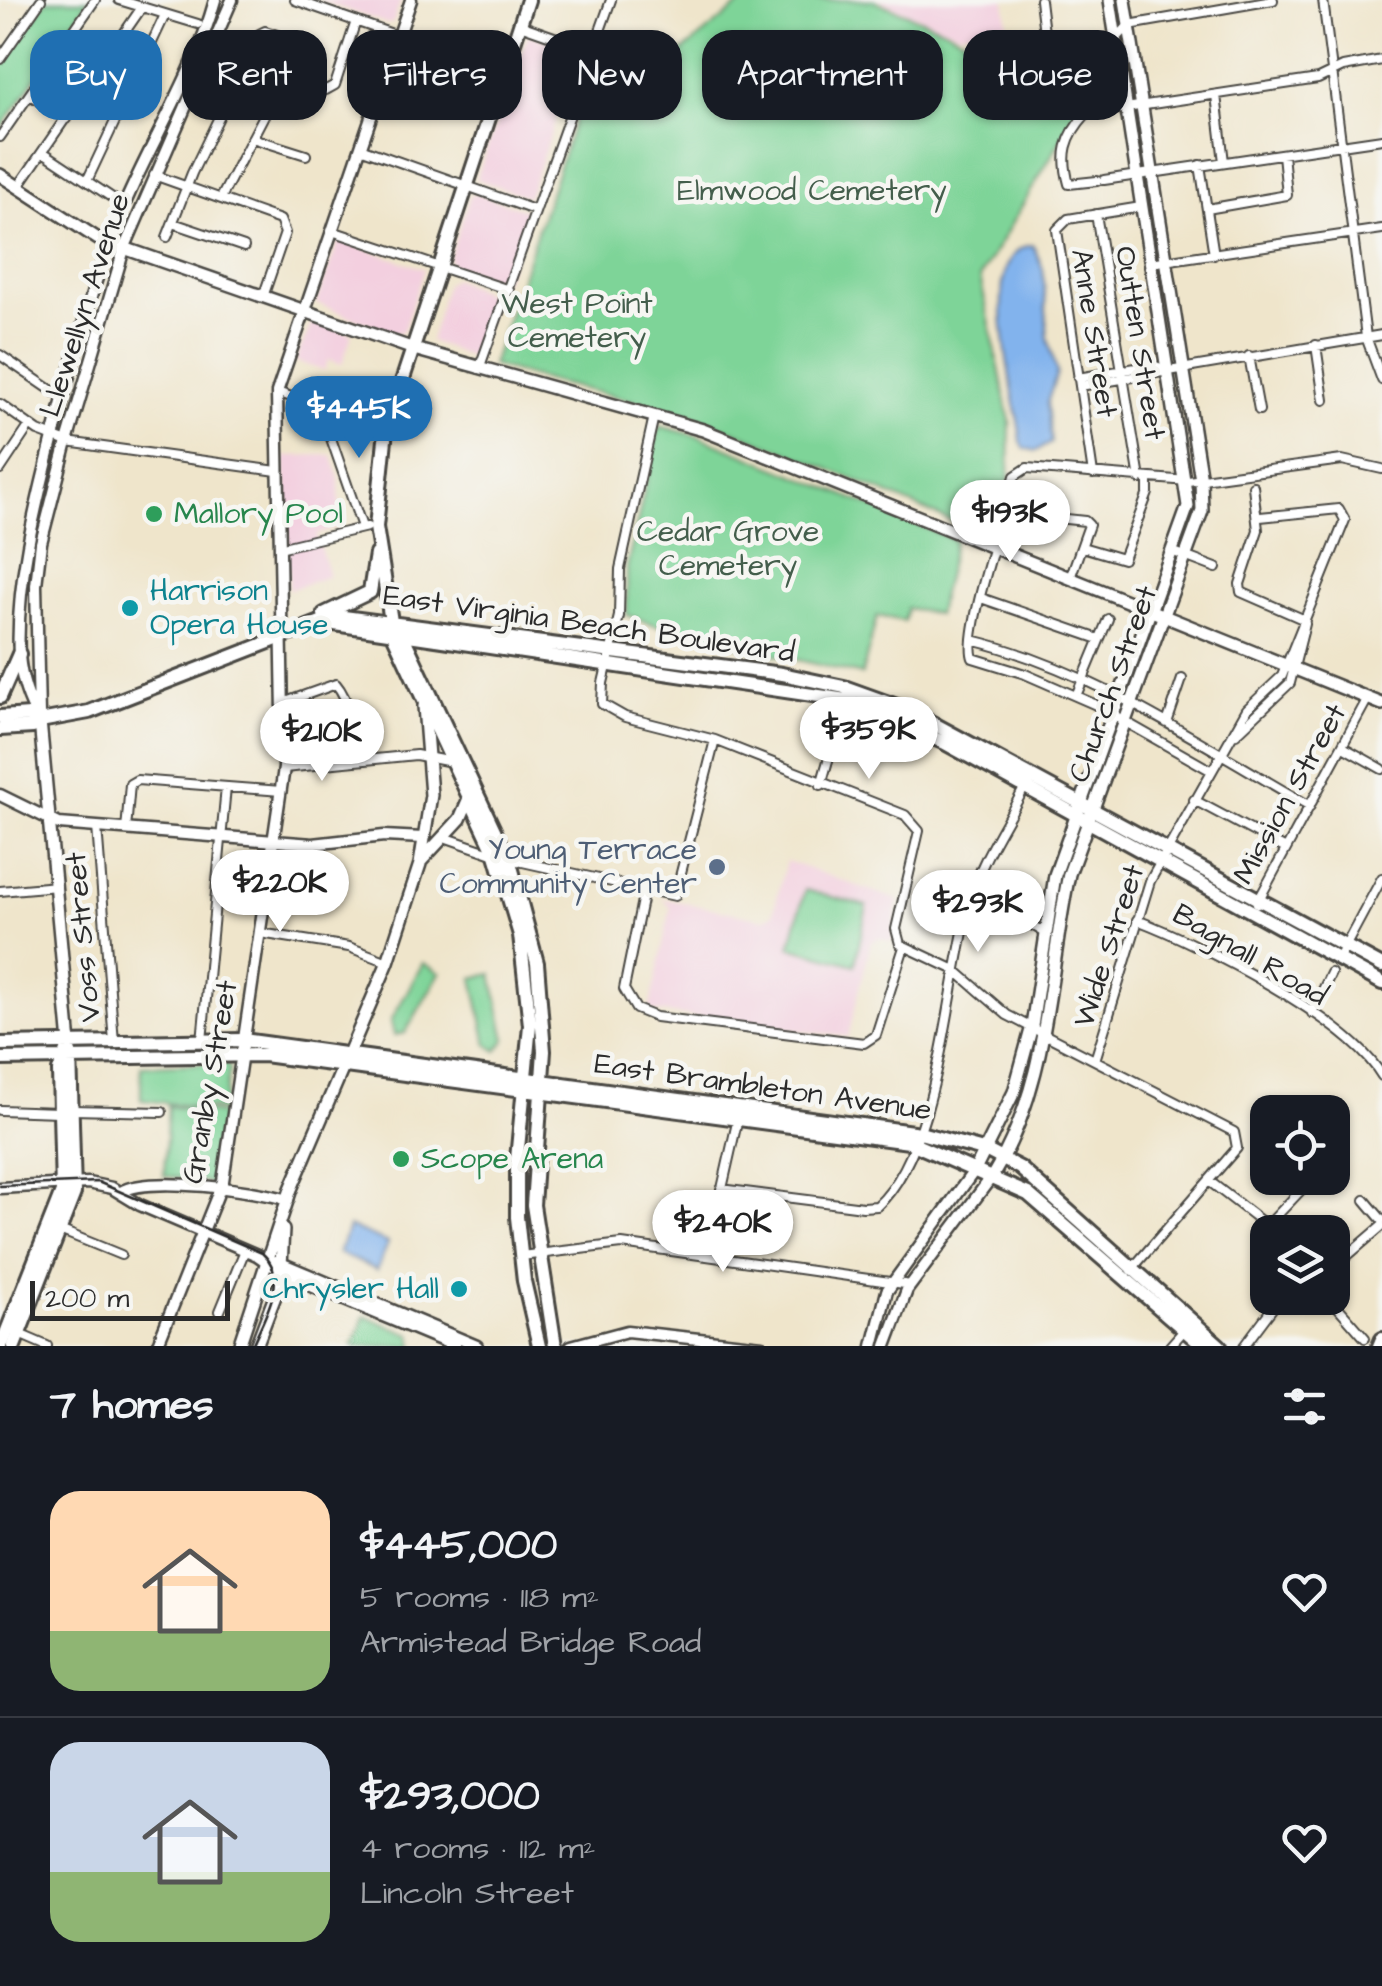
<!DOCTYPE html>
<meta charset="utf-8">
<style>
:root{--surface:#171b24;--page:#242831;--text:#f1f3f6;--muted:#9ea1a6;--line:#363941;--accent:#1f6fb2}
body{margin:0;font-family:"Architects Daughter",sans-serif;background:var(--page);color:var(--text);height:100vh;display:flex;flex-direction:column;font-size:38px;white-space:nowrap}
*{box-sizing:border-box;margin:0}
p{font-size:32px;color:var(--muted)}
.icon{flex:none;width:55px;height:55px;fill:none;stroke:currentColor;stroke-width:2;stroke-linecap:round;stroke-linejoin:round}
.map{position:relative;height:1346px;overflow:hidden}
.side{display:flex;flex-direction:column;background:var(--surface);flex:1}
.side>*{flex:none}
.hud{position:absolute;left:30px;top:30px;width:1322px;height:90px;display:flex;gap:20px}
.fabs{position:absolute;left:1250px;top:1095px;display:grid;gap:20px}
.fabs a{display:grid;place-items:center;width:100px;height:100px;border-radius:20px;background:var(--surface);box-shadow:0 2px 8px #0004;font-size:50px}
.scale{position:absolute;left:30px;bottom:25px;width:200px;box-sizing:border-box;padding-left:10px;border:5px solid #2b2b2b;border-top:0;font-size:28px;line-height:35px;white-space:nowrap;color:#2b2b2b;-webkit-text-stroke:8px #f6f6f2;paint-order:stroke}
.price{position:absolute;translate:-50% -85px;padding:0 22px;border-radius:35px;background:#fff;color:#222;font-size:32px;line-height:65px;filter:drop-shadow(0 2px 5px #0008)}
.price::after{content:'';position:absolute;left:50%;top:60px;width:30px;height:22px;margin-left:-15px;background:inherit;clip-path:polygon(0 0,100% 0,50% 100%)}
.price.on{background:var(--accent);color:#fff}
ul{padding:0;list-style:none}
li{display:flex;align-items:center;gap:30px;height:250px;padding:0 50px}
li+li{border-top:2px solid var(--line)}
li span{display:grid;place-items:center;flex:none;width:280px;height:200px;border-radius:30px;color:#555}
li>.icon{margin-inline-start:auto}
span .icon{width:120px;height:120px;fill:#fffc;stroke-width:1}
li b{font-size:42px}
h2{display:flex;justify-content:space-between;align-items:center;height:120px;padding:0 50px;font-size:42px}
.chip{padding:0 35px;border-radius:30px;background:var(--surface);box-shadow:0 2px 8px #0004;font-size:35px;line-height:90px}
.chip.on{background:var(--accent);color:#fff}
.map>svg:first-child{display:block}
.built{fill:#f3cfdf}
.green{fill:#7ed498;stroke:#548062;stroke-width:2.5}
.water{fill:#82b3ed;stroke:#566f8c;stroke-width:2.5}
.lines{fill:none;stroke-linecap:round;stroke-linejoin:round}
.minor-casing{stroke:#484743;stroke-width:12}
.tertiary-casing{stroke:#484743;stroke-width:15}
.secondary-casing{stroke:#484743;stroke-width:16}
.primary-casing{stroke:#484743;stroke-width:18}
.trunk-casing{stroke:#484743;stroke-width:18}
.minor{stroke:#fff;stroke-width:8}
.tertiary{stroke:#fff;stroke-width:10}
.secondary{stroke:#fff;stroke-width:11}
.primary{stroke:#fff;stroke-width:12}
.trunk{stroke:#fff;stroke-width:12}
.tram{stroke:#2b2b2b;stroke-width:2.5}
.leisure-dot{fill:#2e9e5b;stroke:#f6f6f2;stroke-width:4}
.culture-dot{fill:#0f9aa8;stroke:#f6f6f2;stroke-width:4}
.service-dot{fill:#5c6f8a;stroke:#f6f6f2;stroke-width:4}
.labels{text-anchor:middle;dominant-baseline:central;stroke-width:9;stroke-linejoin:round;paint-order:stroke}
.park-label{font-size:30px;fill:#445e4c;stroke:#f6f6f2}
.street-label{font-size:30px;fill:#2b2b2b;stroke:#f6f6f2}
.leisure-label{font-size:30px;fill:#27864d;stroke:#f6f6f2;text-anchor:start}
.culture-label{font-size:30px;fill:#0d838f;stroke:#f6f6f2;text-anchor:start}
.service-label{font-size:30px;fill:#4e5e75;stroke:#f6f6f2;text-anchor:end}
</style>
<div class="map">
<svg width="1382" height="1346" viewBox="0 0 1382 1346">
<rect width="100%" height="100%" fill="#f6f6f2"/>
<filter id="ink" filterUnits="userSpaceOnUse"><feTurbulence type="fractalNoise" baseFrequency=".01" numOctaves="2"/><feDisplacementMap in="SourceGraphic" scale="20" xChannelSelector="R" yChannelSelector="G"/><feConvolveMatrix kernelMatrix="1 2 1 2 8 2 1 2 1" color-interpolation-filters="sRGB"/></filter>
<filter id="wash" filterUnits="userSpaceOnUse"><feTurbulence type="fractalNoise" baseFrequency=".0048" numOctaves="4" result="noise"/><feDisplacementMap in="SourceGraphic" scale="40" xChannelSelector="R" yChannelSelector="G"/><feGaussianBlur stdDeviation="2.25" result="paint"/><feColorMatrix in="noise" values="0 0 0 0 0 0 0 0 0 0 0 0 0 0 0 0 0 1.4 0 .05"/><feComposite in="paint" operator="in"/></filter>
<g filter="url(#wash)">
<rect width="100%" height="100%" fill="#efe5cb"/>
<path class="built" d="M318,0H401L393,23L388,24Z
M878,0H1005L1008,26L959,33Z
M528,34L580,52L528,197L476,179Z
M477,194L529,211L504,282L451,265L449,258L470,196Z
M339,240L424,269L403,331L394,334L316,303Z
M453,278L493,297L475,359L430,341L446,284Z
M313,320L352,334L342,364L328,360L324,371L295,361Z
M332,455L339,479L340,526L316,535L329,576L289,590L285,456Z
M786,861L898,900L892,942L879,938L871,942L848,1037L649,1011L671,907L661,898L764,919L773,914Z"/>
<path class="green" d="M46,0H89L0,130V67Z
M746,0H872L940,27L1085,99L980,277L1010,421L1009,479L994,539C898,500 803,455 705,421C635,397 562,388 492,365L579,107L603,116Z
M659,426L698,436L955,540L937,614L907,608L904,621L877,616L862,675L670,630L627,615V567Z
M805,890L867,906L855,965L790,947Z
M423,963L440,973L405,1033L394,1035L391,1021Z
M492,974L506,1040L497,1051L487,1044L473,978Z
M226,1063L230,1068L223,1110L141,1100V1066Z
M168,1106L223,1114L212,1183L164,1176Z
M365,1316L412,1335L414,1346H353Z"/>
<path class="water" d="M1033,245L1043,269L1048,339L1057,373L1047,403L1051,443L1036,451L1024,448L1021,442C1019,404 972,250 1033,245Z
M349,1227L388,1243L377,1270L338,1253Z"/>
</g>
<g filter="url(#ink)">
<g class="lines">
<defs>
<path id="minor" d="M119,0L198,24
M295,0L398,36
M1040,0L1048,66
M1323,0L1366,337L1382,380
M520,25L591,50
M1116,39L1129,25L1273,0
M213,52L326,90L335,85L356,21
M0,59L41,0
M387,70L491,106
M30,95L66,119
M1216,95L1224,162
M0,137L95,0
M252,138L306,155
M360,148L534,210
M43,152L114,199
M1200,165L1214,255
M154,175L280,220L285,233L263,297
M1104,180L1382,139
M87,181L164,17
M1097,181L1069,184C1061,155 1065,137 1086,114L1318,79L1343,67L1382,60
M18,187L140,10
M221,198L284,77
M1207,209L1287,195L1283,154
M1096,214L1140,479
M173,223L244,247
M332,231L509,290
M167,237L192,173L259,34L265,31L313,47
M1150,263L1382,229
M1316,345L1324,400
M0,355L54,392
M1249,356L1259,410
M479,369L611,0
M1078,378L1153,365L1166,370
M1080,386L1382,335
M277,392L386,430
M0,404L38,431L67,442L277,471
M320,407L362,527
M654,416L620,569L619,616L603,683L602,704L625,717L715,740L905,815L919,831L896,929L900,944L955,970L1007,1015L1234,1132L1237,1148L1131,1270
M0,470L30,425
M1093,474L1057,230L1068,219L1141,207
M1253,486L1258,530L1240,584L1241,592L1305,620
M1047,517L1085,521L1089,525L1070,578
M1082,547L1123,559L1148,493V479
M279,548L367,527
M1174,552L1216,568
M981,598L1099,639
M972,640C1095,670 1200,744 1310,806
M1076,696L1108,619
M283,703L336,684C353,704 352,736 355,761
M1167,723L1182,679
M1236,734L1290,683L1305,624
M1343,747L1382,769
M284,768L416,755L452,762
M1210,770L1094,704L1025,674L973,658C963,632 1006,511 1015,476L1027,468L1188,481L1342,460L1382,469
M821,785L846,698
M1194,800L1286,849
M97,827L114,1042
M126,830L130,784L137,780L281,791
M444,837L496,855
M509,859L675,896L715,740
M978,876L1022,919L1044,932
M644,890L624,989L636,1009L656,1017L864,1043L876,1035L904,947
M0,891L57,886
M1257,903L1368,698
M1137,920C1200,944 1348,1018 1382,1076
M260,933L349,947L388,962
M1339,958L1382,878
M1312,1013L1331,973
M202,1041L226,787
M1096,1057L1150,881L1247,709L1282,676L1345,520L1339,509L1260,517
M0,1110L59,1112
M72,1110L162,1112
M1209,1181L1275,1232
M721,1189L863,1207L877,1206C941,1148 947,979 972,894C983,855 1009,820 1026,784
M1365,1200L1382,1220
M1268,1225L1303,1188
M62,1231L121,1255
M707,1255L738,1118
M521,1256L622,1244L911,1285
M1332,1269L1382,1226
M1330,1298L1365,1338
M220,1311L245,1250
M19,1334L47,1346
M1170,1346L1187,1327
M1244,1346L1280,1298"/>
<path id="tertiary" d="M39,715L36,585L41,543L67,442L124,249L232,0
M40,721C29,702 21,678 19,656C15,578 39,493 58,418C76,349 93,280 120,215C150,142 194,76 215,0
M0,795L59,824L313,844L384,836L423,838
M0,1188L88,1183L112,1188L140,1205L257,1255L287,1276L455,1346
M121,1192C147,1175 257,1190 288,1200
M276,1261L477,1346
M157,1346L223,1181L284,768L277,392L411,0
M571,1346L627,1331L762,1346
M873,1346L887,1291L976,1168
M886,1346L907,1290L993,1175"/>
<path id="secondary" d="M0,175L98,239L414,349L703,430L1382,704
M40,721L70,1044
M422,860L460,819L470,796
M976,1168L1014,1092L1032,1026L1055,875L1188,506L1110,0
M993,1175C1050,1082 1047,978 1069,874L1202,511L1201,480L1125,0
M239,1346L291,1189L388,962L420,864L431,795L424,706
M256,1346L280,1283L283,1230"/>
<path id="primary" d="M528,0L386,430L376,527L393,634L496,855L520,935L530,1025L517,1159V1217L524,1281L539,1346
M324,614L370,592L376,554
M321,622L846,700L945,743L1382,983
M401,632L511,866L537,963L544,1051L533,1205L555,1346
M0,697L19,654
M0,717L30,715L40,721
M0,729L33,727L40,721L89,712L336,616L782,674L844,687L908,710L1382,966
M0,1044L243,1040L920,1133L987,1151L1020,1168L1220,1346
M0,1059L264,1055L909,1142L1028,1194L1203,1346
M1,1346L62,1192L59,1071L67,1051
M14,1346L74,1193L70,1052"/>
<path id="trunk" d="M1379,1346L1382,1339"/>
</defs>
<use href="#minor" class="minor-casing"/>
<use href="#tertiary" class="tertiary-casing"/>
<use href="#secondary" class="secondary-casing"/>
<use href="#primary" class="primary-casing"/>
<use href="#trunk" class="trunk-casing"/>
<use href="#minor" class="minor"/>
<use href="#tertiary" class="tertiary"/>
<use href="#secondary" class="secondary"/>
<use href="#primary" class="primary"/>
<use href="#trunk" class="trunk"/>
<path class="tram" d="M0,1186L98,1182L262,1253C291,1278 263,1318 252,1346"/>
</g>
</g>
<g class="leisure-dot">
<circle cx="154" cy="514" r="10"/>
<circle cx="401" cy="1159" r="10"/>
</g>
<g class="culture-dot">
<circle cx="130" cy="608" r="10"/>
<circle cx="459" cy="1289" r="10"/>
</g>
<circle class="service-dot" cx="717" cy="867" r="10"/>
<g class="labels">
<g class="park-label">
<text x="812" y="191">Elmwood Cemetery</text>
<text x="577" y="304">West Point<tspan x="577" dy="34">Cemetery</tspan></text>
<text x="728" y="532">Cedar Grove<tspan x="728" dy="34">Cemetery</tspan></text>
</g>
<g class="street-label">
<text transform="translate(85 305) rotate(-72)">Llewellyn Avenue</text>
<text transform="translate(1094 333) rotate(81)">Anne Street</text>
<text transform="translate(1140 343) rotate(81)">Outten Street</text>
<text transform="translate(589 624) rotate(8)">East Virginia Beach Boulevard</text>
<text transform="translate(1113 684) rotate(-70)">Church Street</text>
<text transform="translate(1290 794) rotate(-61)">Mission Street</text>
<text transform="translate(83 937) rotate(-95)">Voss Street</text>
<text transform="translate(1109 946) rotate(-72)">Wide Street</text>
<text transform="translate(1250 955) rotate(30)">Bagnall Road</text>
<text transform="translate(210 1082) rotate(-80)">Granby Street</text>
<text transform="translate(763 1087) rotate(8)">East Brambleton Avenue</text>
</g>
<g class="leisure-label">
<text x="174" y="514">Mallory Pool</text>
<text x="421" y="1159">Scope Arena</text>
</g>
<g class="culture-label">
<text x="150" y="591">Harrison<tspan x="150" dy="34">Opera House</tspan></text>
<text x="439" y="1289" text-anchor="end">Chrysler Hall</text>
</g>
<g class="service-label">
<text x="697" y="850">Young Terrace<tspan x="697" dy="34">Community Center</tspan></text>
</g>
</g>
</svg>
<div class="fabs">
<a><svg class="icon" aria-label="locate" viewBox="0 0 24 24"><circle cx="12" cy="12" r="6"/><path d="M12 2v4M12 18v4M2 12h4M18 12h4"/></svg></a>
<a><svg class="icon" aria-label="layers" viewBox="0 0 24 24"><path d="M12 4l9 5-9 5-9-5zM3 14l9 5 9-5"/></svg></a>
</div>
<div class="scale">200 m</div>
<b class="price on" style="left:359px;top:461px">$445K</b>
<b class="price" style="left:1010px;top:565px">$193K</b>
<b class="price" style="left:869px;top:782px">$359K</b>
<b class="price" style="left:322px;top:784px">$210K</b>
<b class="price" style="left:280px;top:935px">$220K</b>
<b class="price" style="left:978px;top:955px">$293K</b>
<b class="price" style="left:723px;top:1275px">$240K</b>
<div class="hud">
<a class="chip on">Buy</a>
<a class="chip">Rent</a>
<a class="chip">Filters</a>
<a class="chip">New</a>
<a class="chip">Apartment</a>
<a class="chip">House</a>
</div>
</div>
<section class="side">
<h2>7 homes<svg class="icon" aria-label="filters" viewBox="0 0 24 24"><path d="M4 7h16M4 17h16"/><circle cx="9" cy="7" r="2"/><circle cx="15" cy="17" r="2"/></svg></h2>
<ul>
<li><span style="background:linear-gradient(#ffd9b3 70%,#8fb573 0)"><svg class="icon" aria-label="home" viewBox="0 0 24 24"><path d="M3 11l9-7 9 7M6 9v11h12V9"/></svg></span><div><b>$445,000</b><p>5 rooms · 118 m²</p><p>Armistead Bridge Road</p></div><svg class="icon" aria-label="heart" viewBox="0 0 24 24"><path d="M12 20l-8-8c-3-5 5-10 8-4 3-6 11-1 8 4z"/></svg></li>
<li><span style="background:linear-gradient(#c9d6e8 65%,#8fb573 0)"><svg class="icon" aria-label="home" viewBox="0 0 24 24"><path d="M3 11l9-7 9 7M6 9v11h12V9"/></svg></span><div><b>$293,000</b><p>4 rooms · 112 m²</p><p>Lincoln Street</p></div><svg class="icon" aria-label="heart" viewBox="0 0 24 24"><path d="M12 20l-8-8c-3-5 5-10 8-4 3-6 11-1 8 4z"/></svg></li>
</ul>
</section>
